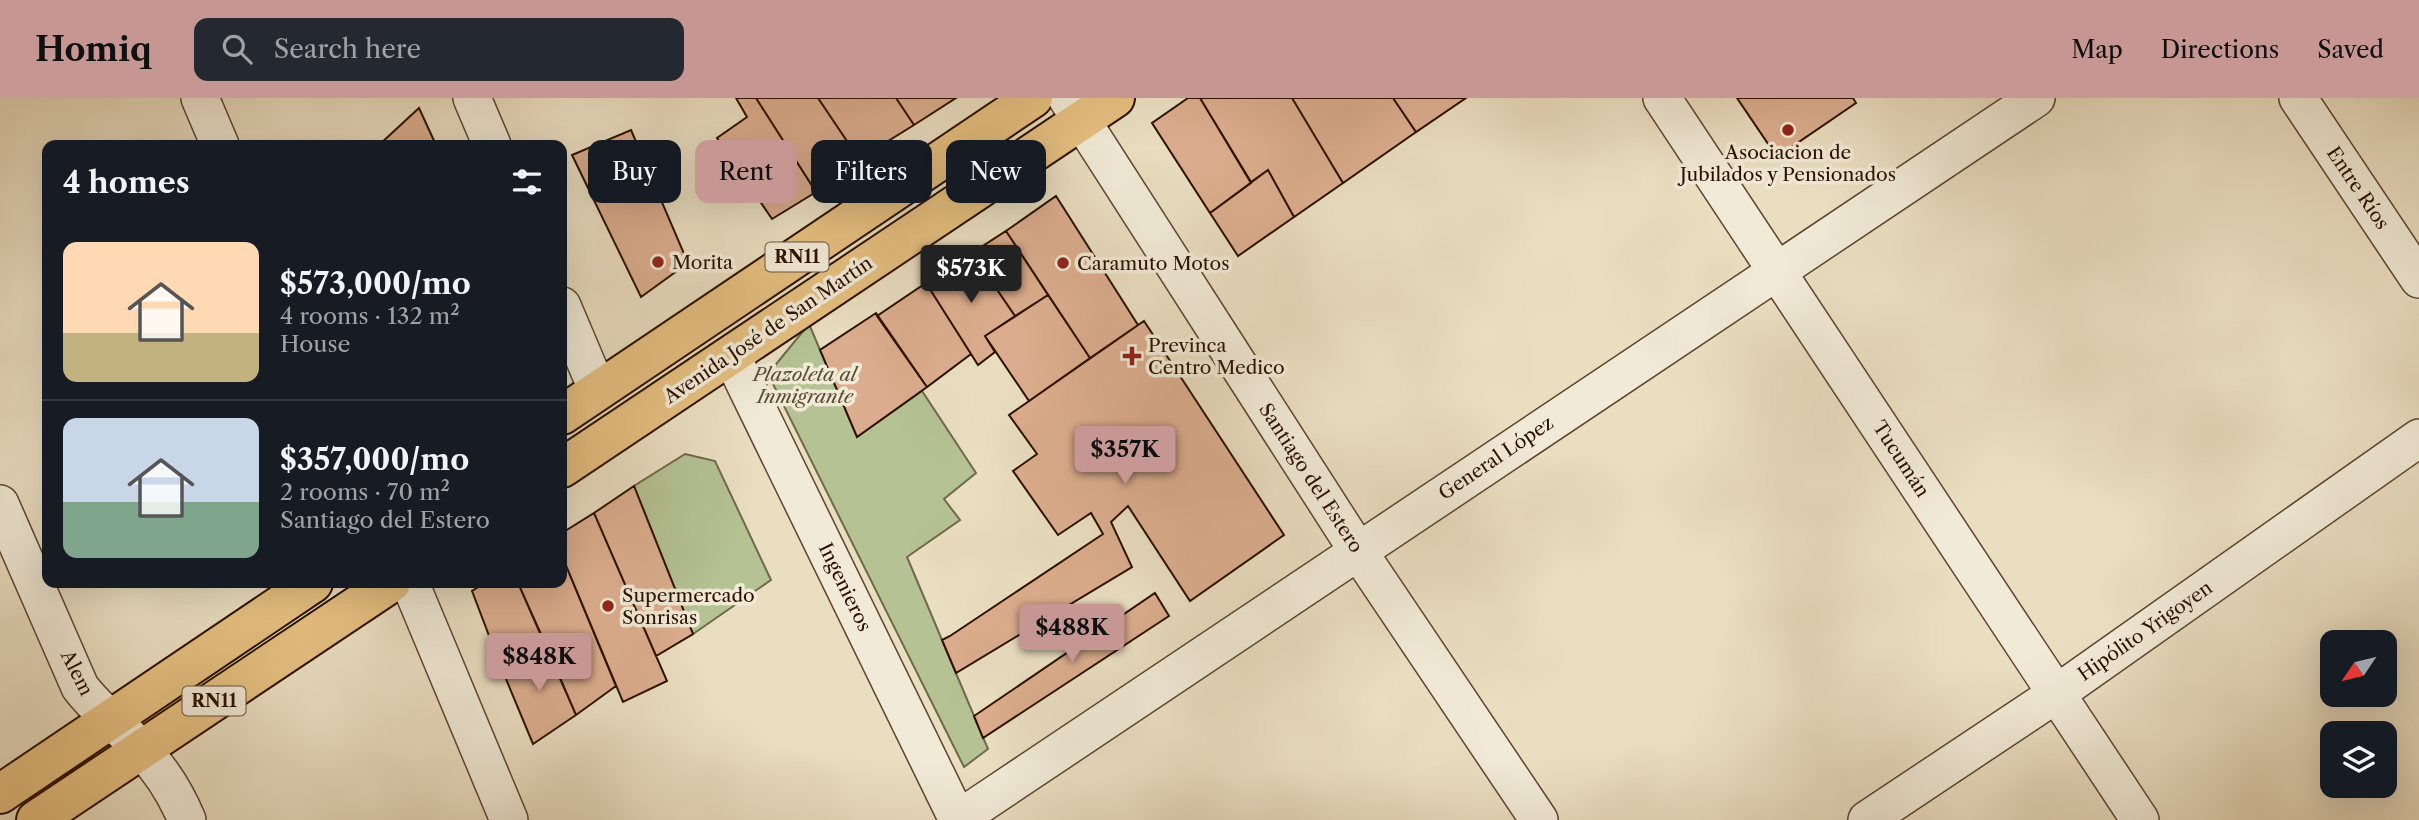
<!DOCTYPE html>
<meta charset="utf-8">
<style>
:root{--surface:#171b24;--page:#242831;--text:#f1f3f6;--muted:#9ea1a6;--line:#363941;--accent:#c59692}
body{margin:0;font-family:"Libre Caslon Text",serif;background:var(--page);color:var(--text);height:100vh;display:flex;flex-direction:column;font-size:26px;white-space:nowrap}
*{box-sizing:border-box;margin:0}
p{font-size:23px;color:var(--muted)}
.icon{flex:none;width:38px;height:38px;fill:none;stroke:currentColor;stroke-width:2;stroke-linecap:round;stroke-linejoin:round}
.map{position:relative;flex:1;overflow:hidden}
.drawer{position:absolute;left:42px;top:42px;width:525px;height:448px;display:flex;flex-direction:column;background:var(--surface);border-radius:14px;box-shadow:0 7px 28px #0002}
.drawer>*{flex:none}
.top-card{position:absolute;left:588px;top:42px;width:665px;height:63px;display:flex;gap:14px}
.needle{width:46px;rotate:235deg}
.fabs{position:absolute;left:2320px;top:532px;display:grid;gap:14px}
.fabs a{display:grid;place-items:center;width:77px;height:77px;border-radius:14px;background:var(--surface);box-shadow:0 7px 28px #0002;font-size:35px}
.price{position:absolute;translate:-50% -60px;padding:0 16px;border-radius:7px;background:var(--accent);color:#111;font-size:23px;line-height:46px;filter:drop-shadow(0 2px 4px #0008)}
.price::after{content:'';position:absolute;left:50%;top:42px;width:21px;height:16px;margin-left:-10px;background:inherit;clip-path:polygon(0 0,100% 0,50% 100%)}
.price.active{background:#222;color:#fff}
ul{padding:0;list-style:none}
li{display:flex;align-items:center;gap:21px;height:175px;padding:0 21px}
li+li{border-top:2px solid var(--line)}
li span{display:grid;place-items:center;flex:none;width:196px;height:140px;border-radius:14px;color:#555}
li>.icon{margin-inline-start:auto}
span .icon{width:84px;height:84px;fill:#fffc;stroke-width:1}
li b{font-size:30px}
h2{display:flex;justify-content:space-between;align-items:center;height:84px;padding:0 21px;font-size:30px}
.chip{padding:0 24px;border-radius:14px;background:var(--surface);box-shadow:0 7px 28px #0002;font-size:24px;line-height:63px}
.chip.active{background:var(--accent);color:#111}
header{display:flex;align-items:center;gap:42px;box-sizing:border-box;height:98px;padding:0 35px;background:var(--accent);color:#111}
header strong{font-size:33px}
nav{display:flex;gap:38px;margin-inline-start:auto;font-size:24px}
.search{width:490px;height:63px;background:var(--page);display:flex;align-items:center;gap:18px;box-sizing:border-box;padding:0 24px;border-radius:14px;color:var(--muted);font-size:26px}
.map>svg:first-child{display:block}
.green{fill:#b4c294;stroke:#70694a;stroke-width:2}
.building{fill:#dbad8e;stroke:#2b1000;stroke-width:2}
.lines{fill:none;stroke-linecap:round;stroke-linejoin:round}
.minor-casing{stroke:#5b4430;stroke-width:40}
.primary-casing{stroke:#2b1000;stroke-width:42}
.minor{stroke:#f1ead7;stroke-width:37}
.primary{stroke:#e5bf80;stroke-width:38}
.poi-dot{fill:#8f2418;stroke:#f1ead7;stroke-width:2.5}
.labels{text-anchor:middle;dominant-baseline:central;stroke-width:7;stroke-linejoin:round;paint-order:stroke}
.shield{fill:#f1ead7;stroke:#665140;stroke-width:2}
.shield-label{font-size:18px;font-weight:bold;fill:#2b1000}
.poi-label{font-size:19px;fill:#2b1000;stroke:#f1ead7;text-anchor:start}
.street-label{font-size:19px;fill:#2b1000;stroke:#f1ead7}
.park-label{font-size:19px;font-style:italic;fill:#5b4e34;stroke:#f1ead7}
</style>
<header>
<strong>Homiq</strong>
<div class="search"><svg class="icon" aria-label="search" viewBox="0 0 24 24"><circle cx="10" cy="10" r="6"/><path d="M15 15l6 6"/></svg>Search here</div>
<nav><a>Map</a><a>Directions</a><a>Saved</a></nav>
</header>
<div class="map">
<svg width="2419" height="722" viewBox="0 0 2419 722">
<rect width="100%" height="100%" fill="#eadec1"/>
<filter id="stains"><feTurbulence type="fractalNoise" baseFrequency=".00286" numOctaves="4"/><feColorMatrix values="0 0 0 0 .2 0 0 0 0 .09 0 0 0 0 .02 0 0 0 .5 -.17"/></filter>
<radialGradient id="worn" r=".72"><stop offset=".6" stop-color="#630" stop-opacity="0"/><stop offset="1" stop-color="#630" stop-opacity=".3"/></radialGradient>
<path class="green" d="M809,226L857,339L922,293L976,375L944,401L960,422L907,459L988,651L964,669L768,276Z
M685,356L715,363L771,482L693,536L634,388Z"/>
<path class="building" d="M736,0H756L816,94L772,121L717,40L747,19Z
M756,0H818L859,61L816,94Z
M818,0H896L914,27L859,61Z
M896,0H956L914,27Z
M1188,0H1200L1251,85L1210,115L1152,25Z
M1200,0H1292L1343,85L1294,119L1268,72L1251,84Z
M1292,0H1393L1416,34L1343,85Z
M1393,0H1466L1416,34Z
M1737,0H1853L1856,5L1777,59Z
M419,10L436,47H379Z
M631,32L688,165L641,199L572,57Z
M1268,72L1294,119L1238,158L1210,115Z
M1056,98L1138,227L1090,260L1006,133Z
M1006,133L1048,197L1015,218L972,155Z
M972,155L1015,218L985,238L995,254L978,267L926,185Z
M926,185L971,256L927,289L877,218Z
M1048,197L1090,260L1029,303L985,238Z
M876,215L927,289L857,339L820,252Z
M1144,223L1284,437L1190,503L1128,408L1111,424L1132,469L956,575L942,542L950,538L1103,436L1091,415L1058,437L1013,373L1037,356L1009,317Z
M634,388L693,536L656,558L594,415Z
M594,415L667,583L623,604L562,458V435Z
M562,458L616,588L576,617L518,485H562Z
M485,485H518L545,545L501,569L472,493Z
M1155,495L1169,518L983,640L974,618Z
M545,545L576,617L533,646L501,569Z"/>
<g class="lines">
<defs>
<path id="minor" d="M200,0L220,47
M472,0L492,47
M1067,0L1358,453L1539,722
M1662,0L2140,722
M2298,0L2419,181
M562,208L598,293
M731,257L958,722
M0,406L80,589C98,613 122,630 142,652C162,673 176,696 187,722
M410,485L509,722
M957,722L2036,0
M1867,722L2056,596L2419,340"/>
<path id="primary" d="M562,317L1033,0
M562,370L1115,0
M0,696L313,485
M36,722L391,485"/>
</defs>
<use href="#minor" class="minor-casing"/>
<use href="#primary" class="primary-casing"/>
<use href="#minor" class="minor"/>
<use href="#primary" class="primary"/>
</g>
<g class="poi-dot">
<circle cx="1788" cy="32" r="7"/>
<circle cx="658" cy="164" r="7"/>
<circle cx="1063" cy="165" r="7"/>
<path d="M1128.5 247.5h7v7h7v7h-7v7h-7v-7h-7v-7h7z"/>
<circle cx="608" cy="508" r="7"/>
</g>
<g class="labels">
<g class="shield">
<rect x="765.5" y="144.5" width="63" height="29" rx="5"/>
<rect x="182.5" y="588.5" width="63" height="29" rx="5"/>
</g>
<g class="shield-label">
<text x="797" y="159">RN11</text>
<text x="214" y="603">RN11</text>
</g>
<g class="poi-label">
<text x="1788" y="54" text-anchor="middle">Asociacion de<tspan x="1788" dy="22">Jubilados y Pensionados</tspan></text>
<text x="672" y="164">Morita</text>
<text x="1077" y="165">Caramuto Motos</text>
<text x="1148" y="247">Previnca<tspan x="1148" dy="22">Centro Medico</tspan></text>
<text x="622" y="497">Supermercado<tspan x="622" dy="22">Sonrisas</tspan></text>
</g>
<g class="street-label">
<text transform="translate(2358 90) rotate(56)">Entre Ríos</text>
<text transform="translate(768 232) rotate(-34)">Avenida José de San Martín</text>
<text transform="translate(1496 360) rotate(-34)">General López</text>
<text transform="translate(1901 361) rotate(57)">Tucumán</text>
<text transform="translate(1311 380) rotate(57)">Santiago del Estero</text>
<text transform="translate(845 489) rotate(64)">Ingenieros</text>
<text transform="translate(2145 533) rotate(-35)">Hipólito Yrigoyen</text>
<text transform="translate(77 575) rotate(63)">Alem</text>
</g>
<g class="park-label">
<text x="805" y="276">Plazoleta al<tspan x="805" dy="22">Inmigrante</tspan></text>
</g>
</g>
<rect width="100%" height="100%" filter="url(#stains)"/>
<rect width="100%" height="100%" fill="url(#worn)"/>
</svg>
<div class="fabs">
<a><svg class="needle" viewBox="-14 -14 28 28"><path d="M0-13l5 13h-10z" fill="#e53935"/><path d="M0 13l5-13h-10z" fill="#9ea1a6"/></svg></a>
<a><svg class="icon" aria-label="layers" viewBox="0 0 24 24"><path d="M12 4l9 5-9 5-9-5zM3 14l9 5 9-5"/></svg></a>
</div>
<b class="price active" style="left:971px;top:207px">$573K</b>
<b class="price" style="left:1125px;top:388px">$357K</b>
<b class="price" style="left:1072px;top:566px">$488K</b>
<b class="price" style="left:539px;top:595px">$848K</b>
<div class="top-card">
<a class="chip">Buy</a>
<a class="chip active">Rent</a>
<a class="chip">Filters</a>
<a class="chip">New</a>
</div>
<section class="drawer">
<h2>4 homes<svg class="icon" aria-label="filters" viewBox="0 0 24 24"><path d="M4 7h16M4 17h16"/><circle cx="9" cy="7" r="2"/><circle cx="15" cy="17" r="2"/></svg></h2>
<ul>
<li><span style="background:linear-gradient(#ffd9b3 65%,#c2b280 0)"><svg class="icon" aria-label="home" viewBox="0 0 24 24"><path d="M3 11l9-7 9 7M6 9v11h12V9"/></svg></span><div><b>$573,000/mo</b><p>4 rooms · 132 m²</p><p>House</p></div></li>
<li><span style="background:linear-gradient(#c9d6e8 60%,#7fa58c 0)"><svg class="icon" aria-label="home" viewBox="0 0 24 24"><path d="M3 11l9-7 9 7M6 9v11h12V9"/></svg></span><div><b>$357,000/mo</b><p>2 rooms · 70 m²</p><p>Santiago del Estero</p></div></li>
</ul>
</section>
</div>
